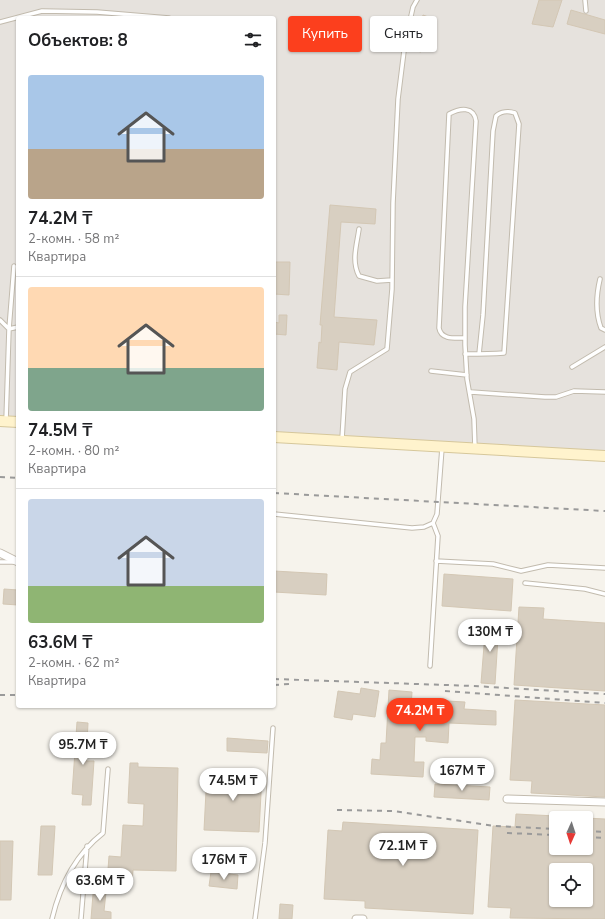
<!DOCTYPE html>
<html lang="ru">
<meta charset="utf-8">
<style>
:root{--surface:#fff;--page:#f2f2f2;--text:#202124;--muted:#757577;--line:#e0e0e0;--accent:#fc3f1d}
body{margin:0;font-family:"Nunito Sans",sans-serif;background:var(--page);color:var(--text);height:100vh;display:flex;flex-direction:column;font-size:15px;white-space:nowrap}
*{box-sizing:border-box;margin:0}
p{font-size:13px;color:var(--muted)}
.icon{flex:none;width:22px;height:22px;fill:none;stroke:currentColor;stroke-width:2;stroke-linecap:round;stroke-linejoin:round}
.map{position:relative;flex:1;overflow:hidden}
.details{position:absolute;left:16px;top:16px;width:260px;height:692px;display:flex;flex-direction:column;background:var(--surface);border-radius:4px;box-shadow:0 1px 3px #0004}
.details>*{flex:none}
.banner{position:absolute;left:288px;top:16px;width:257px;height:36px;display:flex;gap:8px}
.needle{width:26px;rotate:183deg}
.buttons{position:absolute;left:549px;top:811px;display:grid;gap:8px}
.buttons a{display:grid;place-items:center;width:44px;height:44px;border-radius:4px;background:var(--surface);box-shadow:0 1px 3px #0004;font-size:20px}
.price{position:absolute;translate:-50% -34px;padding:0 9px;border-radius:14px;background:#fff;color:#222;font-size:13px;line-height:26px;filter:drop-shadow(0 1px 2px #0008)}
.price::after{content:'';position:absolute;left:50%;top:24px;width:12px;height:9px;margin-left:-6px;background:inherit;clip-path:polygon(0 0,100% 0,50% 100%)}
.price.current{background:var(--accent);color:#fff}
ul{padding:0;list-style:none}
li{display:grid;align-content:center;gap:8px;height:212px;padding:0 12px}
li+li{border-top:1px solid var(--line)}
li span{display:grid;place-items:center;height:124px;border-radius:4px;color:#555}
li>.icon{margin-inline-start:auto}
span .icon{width:72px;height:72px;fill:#fffc;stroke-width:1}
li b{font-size:17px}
h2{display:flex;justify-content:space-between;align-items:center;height:48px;padding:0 12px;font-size:17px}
.chip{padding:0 14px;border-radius:4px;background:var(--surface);box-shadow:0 1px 3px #0004;font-size:14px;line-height:36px}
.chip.current{background:var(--accent);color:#fff}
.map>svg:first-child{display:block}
.industrial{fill:#e6e2dd}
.building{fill:#d8cfc1;stroke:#d3c7b4;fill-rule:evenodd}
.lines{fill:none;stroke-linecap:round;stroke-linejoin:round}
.service-casing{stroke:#c2bbae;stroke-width:5.5}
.minor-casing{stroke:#c2bbae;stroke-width:9}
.secondary-casing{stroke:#d6c79b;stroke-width:12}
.service{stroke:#fff;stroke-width:3.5}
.minor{stroke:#fff;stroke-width:7}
.secondary{stroke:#fff3cd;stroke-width:10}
.rail{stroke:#9a9a9a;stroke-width:2;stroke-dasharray:5 5;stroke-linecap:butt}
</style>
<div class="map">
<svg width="605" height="919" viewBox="0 0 605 919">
<rect width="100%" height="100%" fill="#f6f3ec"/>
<path class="industrial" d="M0,0H605V456L274,437V18H18V423L0,422Z"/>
<path class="building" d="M539,0H562L553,27L532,24Z
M571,10L605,20V34L567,24Z
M423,15L431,18L421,52L412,50Z
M330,205L376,209L375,224L341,222L334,317L377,320L374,345L339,342L337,370L317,368L319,342L321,343L322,325H320Z
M275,262H290L289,295L274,294Z
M279,315H287L286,335L274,334V322L279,323Z
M274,571L327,574L326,595L274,592Z
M444,574L513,579L511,611L442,606Z
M4,589L18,590V605L3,604Z
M519,607L544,608L543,619L605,623V691L514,685Z
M486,621L499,622L495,684L481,683Z
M361,688L379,691L375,717L353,714L352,720L334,717L338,691L360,694Z
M389,690L412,692L410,723L427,724L429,700L465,702L464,709L496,711V725L449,723L448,743L426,741V737H415L414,762H424L423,777L371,774L372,759L380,760L381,743H386Z
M515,700L605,705V797L531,793L532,781L510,780Z
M77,722L88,723L86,761H94L91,805H82L83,795L72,794Z
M227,738L268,741L267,753L227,751Z
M130,763H138V767L178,768L176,871L133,870L132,884L107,883L109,856L121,857L123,825L143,826L144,804L128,803Z
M207,772L262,774L259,832L204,830Z
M435,784L490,787L489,800L434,797Z
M516,814L556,816V848H586V818L605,819V919L510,918L511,908L488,907L493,826L515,827ZM556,870H586V900H556Z
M343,822L478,830L473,914L365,908V901L324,899L328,830L342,831Z
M41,826H55L52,875H38Z
M0,841H13L11,900H0Z
M211,872L238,875L237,889L209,886Z
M94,882L107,883L104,911L111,912V919H91Z
M280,904L293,905L292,919H279Z"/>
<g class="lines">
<defs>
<path id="service" d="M585,0L586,11
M0,22L42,11L97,12L169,18
M359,229C357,244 351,261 359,276L377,281L392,280
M600,279C596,296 595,312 601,328L605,330
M0,320L9,329L14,266
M465,338C455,338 441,340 439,328L449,114C460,108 474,106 476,121L465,307V345L467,379L474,419L475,448
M465,354C478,354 491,354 504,353L519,124L515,113C509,111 501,111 496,116L493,131L483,315L479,354
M572,367L605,347
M431,371L467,375
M471,392L545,397H556L574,391L605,392
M6,421L9,329L18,327
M342,439L345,389L350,372L387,349L392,289L393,203L398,99L405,43L413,7L417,0
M274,514L412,528L424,527L433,523L437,514L442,448
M436,561L493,564L521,571L548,565L605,568
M0,562H15
M525,583L585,589L605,594
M430,666L438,536L433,523
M52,919C60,885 75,855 103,833L108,769
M81,919L87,846
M255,919L265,843L273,728"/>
<path id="minor" d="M0,553L18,562
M507,799L605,802
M356,919H363"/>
<path id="secondary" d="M0,421L18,422
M274,437L605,456"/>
</defs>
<use href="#service" class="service-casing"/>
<use href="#minor" class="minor-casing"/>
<use href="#secondary" class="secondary-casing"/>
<use href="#service" class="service"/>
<use href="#minor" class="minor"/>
<use href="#secondary" class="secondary"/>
<path class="rail" d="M0,477L18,478
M274,493L605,511
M274,679L474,686L605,694
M274,685L289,684
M445,691L605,703
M0,695H18
M337,810L393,811L495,826L556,829
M586,831L605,832
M507,833L556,835
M586,837L605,838"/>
</g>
</svg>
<div class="buttons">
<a><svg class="needle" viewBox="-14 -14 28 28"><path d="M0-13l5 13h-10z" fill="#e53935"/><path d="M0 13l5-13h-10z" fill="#757577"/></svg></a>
<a><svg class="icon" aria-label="locate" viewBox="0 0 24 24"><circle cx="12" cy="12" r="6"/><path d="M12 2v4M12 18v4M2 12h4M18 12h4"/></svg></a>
</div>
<b class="price" style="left:490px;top:653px">130M ₸</b>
<b class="price current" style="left:420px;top:732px">74.2M ₸</b>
<b class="price" style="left:83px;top:766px">95.7M ₸</b>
<b class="price" style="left:462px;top:792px">167M ₸</b>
<b class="price" style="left:233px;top:802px">74.5M ₸</b>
<b class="price" style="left:403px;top:867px">72.1M ₸</b>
<b class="price" style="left:224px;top:881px">176M ₸</b>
<b class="price" style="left:100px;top:902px">63.6M ₸</b>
<div class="banner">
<a class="chip current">Купить</a>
<a class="chip">Снять</a>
</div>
<section class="details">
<h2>Объектов: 8<svg class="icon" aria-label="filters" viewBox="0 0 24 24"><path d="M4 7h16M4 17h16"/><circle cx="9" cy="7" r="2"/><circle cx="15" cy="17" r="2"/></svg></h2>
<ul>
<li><span style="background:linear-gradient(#a9c7e8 60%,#b9a48a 0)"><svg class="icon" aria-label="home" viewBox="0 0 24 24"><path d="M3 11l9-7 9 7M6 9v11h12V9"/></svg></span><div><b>74.2M ₸</b><p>2-комн. · 58 m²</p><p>Квартира</p></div></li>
<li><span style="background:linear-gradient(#ffd9b3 65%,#7fa58c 0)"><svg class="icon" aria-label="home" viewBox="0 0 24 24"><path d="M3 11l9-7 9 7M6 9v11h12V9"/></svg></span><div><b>74.5M ₸</b><p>2-комн. · 80 m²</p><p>Квартира</p></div></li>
<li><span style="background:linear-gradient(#c9d6e8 70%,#8fb573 0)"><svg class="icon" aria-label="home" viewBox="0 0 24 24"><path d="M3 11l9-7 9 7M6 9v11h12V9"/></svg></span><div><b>63.6M ₸</b><p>2-комн. · 62 m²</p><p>Квартира</p></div></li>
</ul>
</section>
</div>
